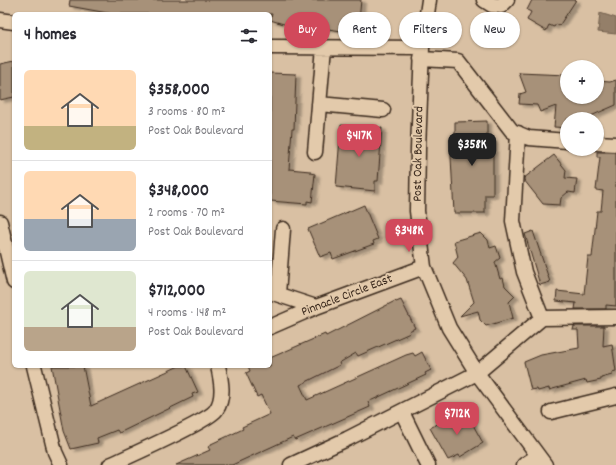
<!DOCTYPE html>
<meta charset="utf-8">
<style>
:root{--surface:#fff;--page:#f7f7f7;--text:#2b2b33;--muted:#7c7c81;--line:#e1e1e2;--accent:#d1495b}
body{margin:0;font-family:Dekko,sans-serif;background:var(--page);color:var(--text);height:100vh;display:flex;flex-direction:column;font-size:15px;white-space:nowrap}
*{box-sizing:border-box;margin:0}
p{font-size:13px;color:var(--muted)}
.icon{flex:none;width:22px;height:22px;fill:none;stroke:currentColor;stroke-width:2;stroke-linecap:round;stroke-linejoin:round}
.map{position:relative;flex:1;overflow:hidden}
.panel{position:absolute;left:12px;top:12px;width:260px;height:356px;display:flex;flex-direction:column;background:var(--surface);border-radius:6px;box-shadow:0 1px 3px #0004}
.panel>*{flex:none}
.banner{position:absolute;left:284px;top:12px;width:272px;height:36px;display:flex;gap:8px}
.tools{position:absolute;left:560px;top:60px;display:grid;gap:8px}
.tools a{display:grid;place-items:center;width:44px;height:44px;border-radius:50%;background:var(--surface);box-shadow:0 1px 3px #0004;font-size:20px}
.price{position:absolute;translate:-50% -34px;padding:0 9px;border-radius:8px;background:var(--accent);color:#fff;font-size:13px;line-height:26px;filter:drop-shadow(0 1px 2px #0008)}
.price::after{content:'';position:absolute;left:50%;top:24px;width:12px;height:9px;margin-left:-6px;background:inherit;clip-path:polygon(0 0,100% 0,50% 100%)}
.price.selected{background:#222;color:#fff}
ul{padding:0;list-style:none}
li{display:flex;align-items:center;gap:12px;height:100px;padding:0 12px}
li+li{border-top:1px solid var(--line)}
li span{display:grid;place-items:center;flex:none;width:112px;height:80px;border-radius:6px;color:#555}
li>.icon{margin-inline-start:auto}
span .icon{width:48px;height:48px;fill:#fffc;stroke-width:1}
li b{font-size:17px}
h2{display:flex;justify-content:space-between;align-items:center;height:48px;padding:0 12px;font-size:17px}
.tag{padding:0 14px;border-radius:18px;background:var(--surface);box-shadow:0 1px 3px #0004;font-size:14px;line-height:36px}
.tag.selected{background:var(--accent);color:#fff}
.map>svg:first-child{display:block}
.water{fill:#947f69;stroke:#705d4b}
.building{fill:#a79179;stroke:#3b2a1e;filter:url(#shadow)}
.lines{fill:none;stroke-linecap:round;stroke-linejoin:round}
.minor-casing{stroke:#3b2a1e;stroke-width:17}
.minor{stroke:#e3caab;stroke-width:14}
.labels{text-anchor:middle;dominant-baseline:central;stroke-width:4;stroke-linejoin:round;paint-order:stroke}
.street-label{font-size:13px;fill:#3b2a1e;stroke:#e3caab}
</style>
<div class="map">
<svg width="616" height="465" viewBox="0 0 616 465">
<defs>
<filter id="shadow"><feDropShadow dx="4.5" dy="2.5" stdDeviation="1" flood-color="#0004"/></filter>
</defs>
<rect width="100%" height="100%" fill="#d9c0a3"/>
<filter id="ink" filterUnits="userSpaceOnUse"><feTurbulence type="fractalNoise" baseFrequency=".025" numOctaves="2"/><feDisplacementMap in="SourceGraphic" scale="8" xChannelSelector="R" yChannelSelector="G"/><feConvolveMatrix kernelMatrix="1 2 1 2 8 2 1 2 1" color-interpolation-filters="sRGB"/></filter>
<g filter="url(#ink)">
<path class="water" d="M600,13L616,18V34L598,32Z"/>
<path class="building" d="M70,0H361L358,31L348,32L295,24L294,27L270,20L272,14H113L69,6Z
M532,0H576L559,26L556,24L554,27L549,25L546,31L527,20L531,12L527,10Z
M14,61V97L0,100V64Z
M270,73L296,74L294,129H292L289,169L310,171V173L315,174L312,202L307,201V204L270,201Z
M519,73L567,75V97H597V81L610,82L616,80V105L584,119H567V128L554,127L556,106L540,112L537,105L519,104L520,94L526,92Z
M487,121V140H493V195H485V213H454L450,139H455V122Z
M341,125L382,128L378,181H375V191L336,187Z
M597,152H616V306L606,305V309H575L576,303L556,301L557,291L584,294L588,257H592L597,211H601L603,191L596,190L600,157H597Z
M554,155L566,170L565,178L577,179L575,193L568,192L561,198L560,205L543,204L524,180V178Z
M364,205L378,239L373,241L374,244L333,259L331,253L320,257L308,229Z
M533,231L550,282L540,285L525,234Z
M481,233L488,240L490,248L496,246L500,258L495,262L500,279L503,278L505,286L515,296L509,302L513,318L486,326L480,320L478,311L460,316L474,302L467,280L453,263L458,257L454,241Z
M401,300L415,328L409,331L410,333L358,356L356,353L339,363L340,365L300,385L307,400L406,355L413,353L415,356L422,352L431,370L425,373L426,375L368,402L370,407L295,440L293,437L232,465H176L210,450L208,447L211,445V444L243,429L242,427L270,414L261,395L257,397L246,373L250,371L248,366H270V358L325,334L326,336L395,301L396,302Z
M574,326H604L603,346L612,344L616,371L612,372V375L601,378V380L587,383L586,380L549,390V388L538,391L537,389L531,390L524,362L541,355L579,348L578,330H573Z
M52,366H83L91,406L179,366H186L198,392L192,394L193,397L119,433L117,430L97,438L98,443L71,449L64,431Z
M462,411L464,415L467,414L483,443L460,457L459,455L448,460L430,428Z"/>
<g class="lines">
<defs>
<path id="minor" d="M429,0L422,48L418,149L417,211L424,267L449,328L477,373L545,465
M484,0L492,5L501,6L507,0
M0,20L14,22
M270,47L422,48
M421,59L458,61L512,131L529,138L567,141
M319,104L383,110
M597,143L616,144
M315,152L324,47
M0,222L14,282
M270,292L316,307
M278,294L283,229
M542,318L616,317
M270,327L316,307L424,267
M34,366L55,452L61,465
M402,412L428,465
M551,412L616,396
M110,465C127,457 209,421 216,410C225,397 221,380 218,366
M291,465L347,439L477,373L542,318L524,272L513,221L518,133
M524,465L538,456"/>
</defs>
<use href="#minor" class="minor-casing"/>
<use href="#minor" class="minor"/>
</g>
</g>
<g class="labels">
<g class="street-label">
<text transform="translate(419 154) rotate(-89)">Post Oak Boulevard</text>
<text transform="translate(347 296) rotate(-21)">Pinnacle Circle East</text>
</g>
</g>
</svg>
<div class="tools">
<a>+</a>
<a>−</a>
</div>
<b class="price" style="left:359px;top:158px">$417K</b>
<b class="price selected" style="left:472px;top:167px">$358K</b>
<b class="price" style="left:409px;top:253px">$348K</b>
<b class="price" style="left:457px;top:436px">$712K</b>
<div class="banner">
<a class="tag selected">Buy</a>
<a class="tag">Rent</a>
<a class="tag">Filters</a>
<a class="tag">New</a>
</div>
<section class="panel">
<h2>4 homes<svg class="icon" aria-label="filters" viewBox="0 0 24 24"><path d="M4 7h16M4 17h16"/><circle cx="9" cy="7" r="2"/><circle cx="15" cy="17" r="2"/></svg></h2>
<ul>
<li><span style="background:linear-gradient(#ffd9b3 70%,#c2b280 0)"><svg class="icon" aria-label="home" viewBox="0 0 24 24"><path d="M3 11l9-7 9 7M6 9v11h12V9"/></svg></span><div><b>$358,000</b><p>3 rooms · 80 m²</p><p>Post Oak Boulevard</p></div></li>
<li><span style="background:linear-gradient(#ffd9b3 60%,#9aa5b1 0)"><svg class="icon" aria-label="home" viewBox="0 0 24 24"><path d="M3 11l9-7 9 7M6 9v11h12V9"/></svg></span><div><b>$348,000</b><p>2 rooms · 70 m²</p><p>Post Oak Boulevard</p></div></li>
<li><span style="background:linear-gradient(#dfe7d0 70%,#b9a48a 0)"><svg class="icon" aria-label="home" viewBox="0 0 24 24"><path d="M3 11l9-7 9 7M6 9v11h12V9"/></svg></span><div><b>$712,000</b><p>4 rooms · 148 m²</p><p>Post Oak Boulevard</p></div></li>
</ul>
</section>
</div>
